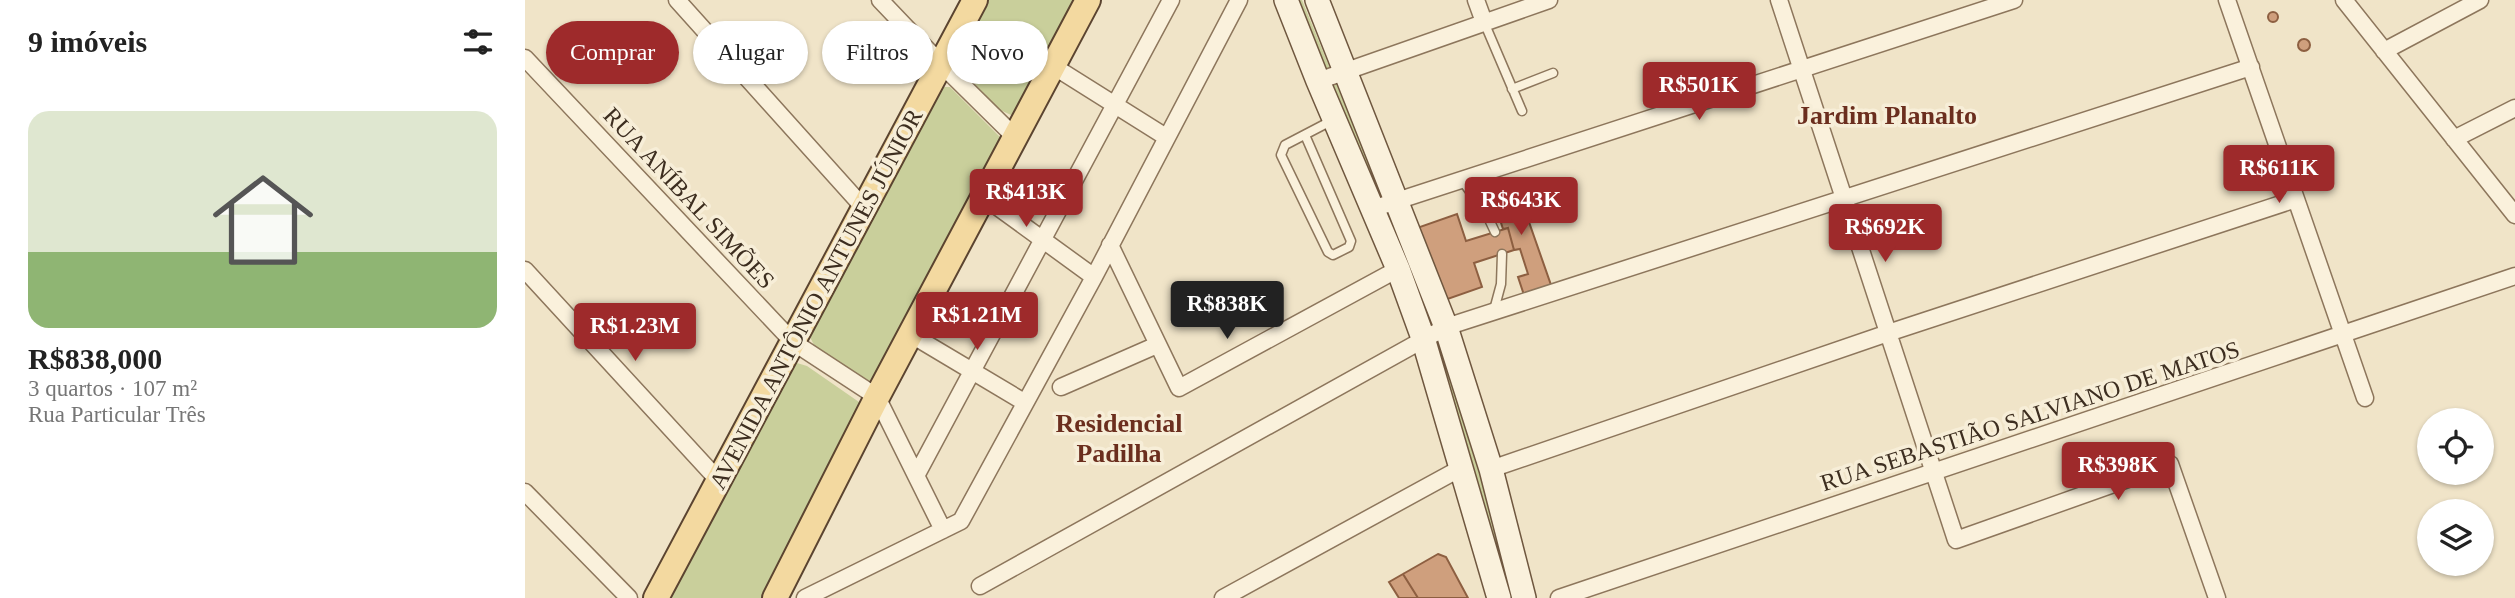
<!DOCTYPE html>
<html lang="pt">
<meta charset="utf-8">
<style>
:root{--surface:#fff;--page:#f2f2f2;--text:#222;--muted:#767676;--accent:#9e2a2b}
body{margin:0;font-family:"Times New Roman",serif;background:var(--page);color:var(--text);height:100vh;display:flex;flex-direction:column;font-size:26px;white-space:nowrap}
*{box-sizing:border-box;margin:0}
p{font-size:23px;color:var(--muted)}
.icon{flex:none;width:38px;height:38px;fill:none;stroke:currentColor;stroke-width:2;stroke-linecap:round;stroke-linejoin:round}
.map{position:relative;flex:1;overflow:hidden}
.side{display:flex;flex-direction:column;background:var(--surface);width:525px}
.side>*{flex:none}
.guide{position:absolute;left:21px;top:21px;width:665px;height:63px;display:flex;gap:14px}
.fabs{position:absolute;left:1892px;top:408px;display:grid;gap:14px}
.fabs a{display:grid;place-items:center;width:77px;height:77px;border-radius:50%;background:var(--surface);box-shadow:0 2px 5px #0004;font-size:35px}
.price{position:absolute;translate:-50% -60px;padding:0 16px;border-radius:7px;background:var(--accent);color:#fff;font-size:23px;line-height:46px;filter:drop-shadow(0 2px 4px #0008)}
.price::after{content:'';position:absolute;left:50%;top:42px;width:21px;height:16px;margin-left:-10px;background:inherit;clip-path:polygon(0 0,100% 0,50% 100%)}
.price.current{background:#222;color:#fff}
ul{padding:0;list-style:none}
li{display:grid;align-content:center;gap:14px;height:371px;padding:0 28px}
li span{display:grid;place-items:center;height:217px;border-radius:21px;color:#555}
li>.icon{margin-inline-start:auto}
span .icon{width:126px;height:126px;fill:#fffc;stroke-width:1}
li b{font-size:30px}
h2{display:flex;justify-content:space-between;align-items:center;height:84px;padding:0 28px;font-size:30px}
.pill{padding:0 24px;border-radius:32px;background:var(--surface);box-shadow:0 2px 5px #0004;font-size:24px;line-height:63px}
.pill.current{background:var(--accent);color:#fff}
main{display:flex;flex:1;min-height:0}
.map>svg:first-child{display:block}
.green{fill:#c9cf9b}
.building{fill:#cf9f7d;stroke:#8d5f41;stroke-width:2}
.lines{fill:none;stroke-linecap:round;stroke-linejoin:round}
.service-casing{stroke:#8d765c;stroke-width:11}
.minor-casing{stroke:#8d765c;stroke-width:19}
.secondary-casing{stroke:#6f573f;stroke-width:26}
.primary-casing{stroke:#5b4430;stroke-width:28}
.service{stroke:#faf1dc;stroke-width:8}
.minor{stroke:#faf1dc;stroke-width:16}
.secondary{stroke:#faf1dc;stroke-width:23}
.primary{stroke:#f3d9a0;stroke-width:24}
.labels{text-anchor:middle;dominant-baseline:central;stroke-width:7;stroke-linejoin:round;paint-order:stroke}
.street-label{font-size:24px;fill:#3d2e20;stroke:#f7eed8}
.neighbourhood-label{font-size:26px;font-weight:bold;fill:#6b2e1e;stroke:#f7eed8}
</style>
<main>
<section class="side">
<h2>9 imóveis<svg class="icon" aria-label="filters" viewBox="0 0 24 24"><path d="M4 7h16M4 17h16"/><circle cx="9" cy="7" r="2"/><circle cx="15" cy="17" r="2"/></svg></h2>
<ul>
<li><span style="background:linear-gradient(#dfe7d0 65%,#8fb573 0)"><svg class="icon" aria-label="home" viewBox="0 0 24 24"><path d="M3 11l9-7 9 7M6 9v11h12V9"/></svg></span><div><b>R$838,000</b><p>3 quartos · 107 m²</p><p>Rua Particular Três</p></div></li>
</ul>
</section>
<div class="map">
<svg width="1990" height="598" viewBox="0 0 1990 598">
<rect width="100%" height="100%" fill="#f0e4c8"/>
<path class="green" d="M463,0H554L491,113L486,115L473,109L433,66L432,56Z
M767,0H777L895,289L906,325H900Z
M419,87H425L476,138L347,384L342,383L291,349L284,335L414,91Z
M908,338L913,339L951,461L989,598H978Z
M272,363L282,366L334,402L337,408L240,598H144L267,366Z"/>
<path class="building" d="M1743 17a5 5 0 1 1 10 0a5 5 0 1 1-10 0Z
M1773 45a6 6 0 1 1 12 0a6 6 0 1 1-12 0Z
M990,182L1026,285L999,295L993,277L1003,274L995,249L989,250L983,228L978,229L966,191Z
M932,214L941,241L983,228L989,250L949,263L957,287L914,302L889,229Z
M913,554L921,557L943,598H893L878,574Z
M878,574L893,598H874L864,582Z"/>
<g class="lines">
<defs>
<path id="service" d="M959,22L997,111
M987,89L1028,73
M780,135L826,241L824,247L808,255L803,252L756,155L760,145L806,121
M936,179L962,215L970,232
M969,310L976,284L977,254"/>
<path id="minor" d="M152,0L339,208
M355,0L416,64L490,137
M951,0L959,22
M1254,0L1431,540L1645,464L1692,598
M1702,0L1840,398
M1819,0L1990,215
M1859,51L1955,0
M0,58L268,342L352,397L418,530
M528,66L641,137
M793,81L1024,0
M1929,139L1990,108
M459,197L569,277
M847,209L1489,0
M585,245L654,388L873,269
M0,270L194,481
M385,334L499,402
M536,387L632,345
M966,469L1363,333L1771,199
M391,476L646,0
M0,492L104,598
M455,586L921,327L1726,67
M280,598L436,521L569,277L714,0
M698,598L936,468
M1034,598L1990,276"/>
<path id="secondary" d="M761,0L793,81L873,269L898,338L974,598
M792,0L921,327L966,469L999,598"/>
<path id="primary" d="M131,598L450,0
M250,598L352,397L563,0"/>
</defs>
<use href="#service" class="service-casing"/>
<use href="#minor" class="minor-casing"/>
<use href="#secondary" class="secondary-casing"/>
<use href="#primary" class="primary-casing"/>
<use href="#service" class="service"/>
<use href="#minor" class="minor"/>
<use href="#secondary" class="secondary"/>
<use href="#primary" class="primary"/>
</g>
<g class="labels">
<g class="street-label">
<text transform="translate(164 198) rotate(47)">RUA ANÍBAL SIMÕES</text>
<text transform="translate(291 299) rotate(-62)">AVENIDA ANTÔNIO ANTUNES JÚNIOR</text>
<text transform="translate(1505 416) rotate(-18)">RUA SEBASTIÃO SALVIANO DE MATOS</text>
</g>
<g class="neighbourhood-label">
<text x="1362" y="115">Jardim Planalto</text>
<text x="594" y="423">Residencial<tspan x="594" dy="30">Padilha</tspan></text>
</g>
</g>
</svg>
<div class="fabs">
<a><svg class="icon" aria-label="locate" viewBox="0 0 24 24"><circle cx="12" cy="12" r="6"/><path d="M12 2v4M12 18v4M2 12h4M18 12h4"/></svg></a>
<a><svg class="icon" aria-label="layers" viewBox="0 0 24 24"><path d="M12 4l9 5-9 5-9-5zM3 14l9 5 9-5"/></svg></a>
</div>
<b class="price" style="left:1174px;top:122px">R$501K</b>
<b class="price" style="left:1754px;top:205px">R$611K</b>
<b class="price" style="left:501px;top:229px">R$413K</b>
<b class="price" style="left:996px;top:237px">R$643K</b>
<b class="price" style="left:1360px;top:264px">R$692K</b>
<b class="price current" style="left:702px;top:341px">R$838K</b>
<b class="price" style="left:452px;top:352px">R$1.21M</b>
<b class="price" style="left:110px;top:363px">R$1.23M</b>
<b class="price" style="left:1593px;top:502px">R$398K</b>
<div class="guide">
<a class="pill current">Comprar</a>
<a class="pill">Alugar</a>
<a class="pill">Filtros</a>
<a class="pill">Novo</a>
</div>
</div>
</main>
